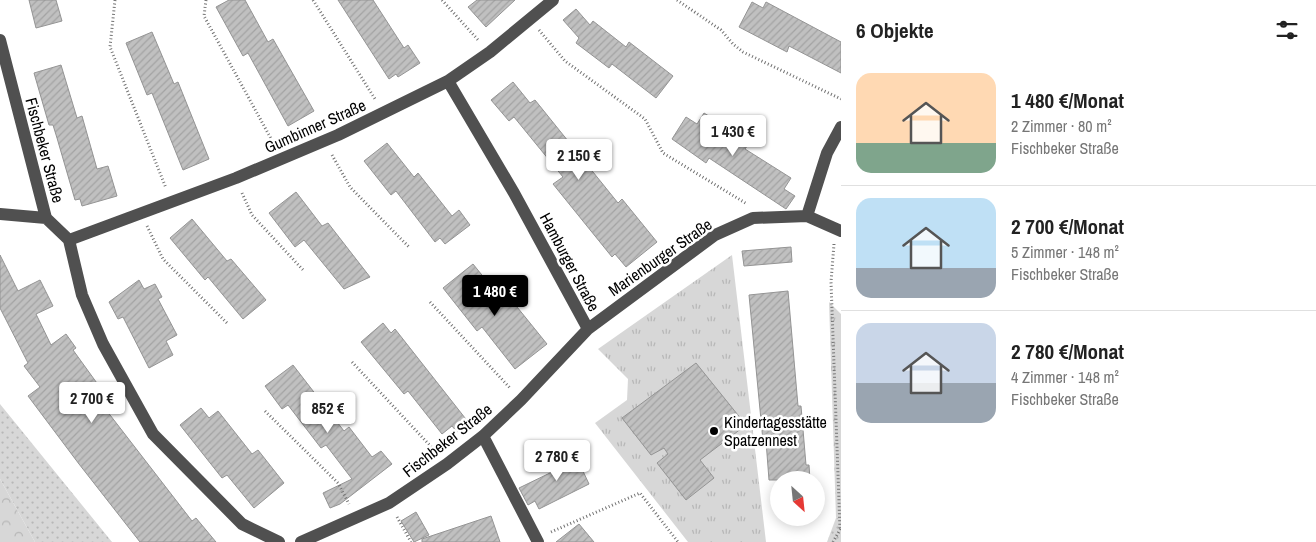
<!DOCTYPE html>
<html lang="de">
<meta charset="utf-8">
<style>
:root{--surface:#fff;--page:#f2f2f2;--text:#222;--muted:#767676;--line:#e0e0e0;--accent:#000}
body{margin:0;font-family:"Archivo Narrow",sans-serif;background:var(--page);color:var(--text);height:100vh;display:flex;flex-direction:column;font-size:19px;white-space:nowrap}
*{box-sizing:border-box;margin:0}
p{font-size:16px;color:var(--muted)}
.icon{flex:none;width:28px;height:28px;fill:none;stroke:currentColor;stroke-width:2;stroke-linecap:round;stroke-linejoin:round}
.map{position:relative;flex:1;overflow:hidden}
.side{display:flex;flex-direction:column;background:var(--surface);width:475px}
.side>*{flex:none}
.needle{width:32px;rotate:153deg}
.controls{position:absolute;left:770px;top:471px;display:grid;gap:10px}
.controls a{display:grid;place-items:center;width:55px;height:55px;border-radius:50%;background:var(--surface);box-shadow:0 2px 12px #0003;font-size:25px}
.price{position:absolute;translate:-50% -42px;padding:0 11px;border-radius:5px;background:#fff;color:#222;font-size:16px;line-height:32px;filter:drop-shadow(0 1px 2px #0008)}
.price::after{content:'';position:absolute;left:50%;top:30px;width:15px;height:11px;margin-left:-8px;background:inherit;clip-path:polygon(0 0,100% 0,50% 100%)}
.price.selected{background:var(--accent);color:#fff}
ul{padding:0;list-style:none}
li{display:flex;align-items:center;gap:15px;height:125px;padding:0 15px}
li+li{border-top:1px solid var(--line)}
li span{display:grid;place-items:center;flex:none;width:140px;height:100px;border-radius:15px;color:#555}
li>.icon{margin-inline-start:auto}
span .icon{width:60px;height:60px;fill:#fffc;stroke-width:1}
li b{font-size:21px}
h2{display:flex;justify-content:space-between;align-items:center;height:60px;padding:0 15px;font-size:21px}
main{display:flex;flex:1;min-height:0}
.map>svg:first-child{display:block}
.grass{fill:url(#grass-dots)}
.forest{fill:url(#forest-crowns)}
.park{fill:url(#park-tufts)}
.building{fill:url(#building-hatch);stroke:#949494}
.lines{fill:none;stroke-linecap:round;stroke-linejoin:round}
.path{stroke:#727272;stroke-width:3;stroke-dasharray:1 2.5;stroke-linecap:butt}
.minor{stroke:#505050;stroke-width:12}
.poi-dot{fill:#000;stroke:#fff;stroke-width:2}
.labels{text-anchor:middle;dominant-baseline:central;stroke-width:5;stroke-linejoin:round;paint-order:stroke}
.street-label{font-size:16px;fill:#000;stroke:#fff}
.poi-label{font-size:16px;fill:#000;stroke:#fff;text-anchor:start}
</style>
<main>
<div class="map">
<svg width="841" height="542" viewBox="0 0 841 542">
<defs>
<pattern id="grass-dots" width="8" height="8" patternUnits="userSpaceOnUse" patternTransform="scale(1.25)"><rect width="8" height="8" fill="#d7d7d7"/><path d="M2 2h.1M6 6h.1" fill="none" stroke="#b7b7b7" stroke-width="1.8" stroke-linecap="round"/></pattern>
<pattern id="forest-crowns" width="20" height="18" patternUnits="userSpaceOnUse" patternTransform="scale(1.25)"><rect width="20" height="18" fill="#d7d7d7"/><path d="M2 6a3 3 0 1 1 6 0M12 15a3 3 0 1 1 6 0" fill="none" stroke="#b7b7b7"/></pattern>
<pattern id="park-tufts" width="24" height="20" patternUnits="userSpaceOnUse" patternTransform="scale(1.25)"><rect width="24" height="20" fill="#d7d7d7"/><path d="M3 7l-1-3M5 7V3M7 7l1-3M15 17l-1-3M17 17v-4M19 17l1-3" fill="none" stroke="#b7b7b7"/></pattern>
<pattern id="building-hatch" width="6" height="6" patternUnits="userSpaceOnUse" patternTransform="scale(1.25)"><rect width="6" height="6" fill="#c0c0c0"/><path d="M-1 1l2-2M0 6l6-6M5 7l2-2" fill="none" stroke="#a3a3a3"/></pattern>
</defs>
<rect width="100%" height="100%" fill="#fff"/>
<path class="grass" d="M0,404L112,542H35L0,479Z
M841,516V542H827L836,518Z"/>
<path class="forest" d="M0,479L35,542H0Z"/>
<path class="park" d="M732,255L766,542H688L595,423L627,400L628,379L598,349Z
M829,302L841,314V516L836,518Z"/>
<path class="building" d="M29,0H56L62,21L36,28Z
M229,0H245L268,42L273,39L314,111L288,126L248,53L243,56L216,7Z
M338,0H373L404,48L408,45L420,63L398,77L396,74L389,79Z
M477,0H515L486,27L468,7Z
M752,2L763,8L766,2L841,42V73L789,46L787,52L739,27Z
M576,9L590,25L593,21L626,47L629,42L673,76L656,98L612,64L609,68L576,43L579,38L563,20Z
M152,32L174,84L178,82L209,159L183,170L152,93L147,95L126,43Z
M61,65L77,118L82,116L97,169L108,166L117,196L82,206L80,199L75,200L57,138L53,125H49L34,73Z
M513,82L530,103L535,100L618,203L622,199L657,242L626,267L615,254L612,257L553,184L563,177L514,117L509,121L491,100Z
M704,113L750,142L745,149L791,178L784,189L795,196L786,209L709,158L706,163L672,139L686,117L697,124Z
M387,143L414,177L418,173L452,216L459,210L470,225L445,244L440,238L435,242L396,191L391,195L364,161Z
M296,192L322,226L328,223L370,277L344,289L304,240L295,247L269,213Z
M192,219L227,261L231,259L266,300L243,319L208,277L205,280L170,238Z
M791,247L792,262L744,266L742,251Z
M0,255L18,291L40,280L53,306L36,314L51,345L66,334L76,348L73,350L107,397L100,402L192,521L196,518L216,542H140L79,464L28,396L40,387L24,366L28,363L0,308Z
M473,264L507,306L513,302L547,344L515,369L482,327L477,331L443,288Z
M139,280L144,289L155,284L162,297L158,299L177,335L166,341L173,355L149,368L123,317L118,319L109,302Z
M788,291L798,406H801L806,465H809L810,480H769L766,441H763L749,295Z
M383,323L391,333L395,329L469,423L457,432L452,426L442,434L408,391L404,394L361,342Z
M696,363L746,425L700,460L714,478L686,500L657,463L668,454L664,448L651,455L622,418Z
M293,365L344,431L349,427L372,457L381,451L392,464L340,504L330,508L323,493L352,479L326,445L321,448L288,405L282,409L265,386Z
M201,408L209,418L218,411L252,454L258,450L284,483L254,508L227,475L222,478L180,425Z
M581,451L589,465L582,469L589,484L539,509L535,501L528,505L519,488L552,472L549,466Z
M416,512L429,535L414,542L401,521Z
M491,516L500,542H422V539Z
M579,524L594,542H556Z"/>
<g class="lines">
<path class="path" d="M115,0L110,47L166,188
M206,0L204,16L275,146
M313,0L375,99
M442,0L479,41
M677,0L721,30L733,44L743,52L841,99
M539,30L565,61L645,119L663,153L747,204
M332,155L350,187L409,247
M242,193L252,215L304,271
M147,226L163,259L228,324
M834,244L831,282L840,529
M430,302L511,389
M352,362L436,452
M265,411L338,483L349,504
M397,517L411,542
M551,532L640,493L678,542
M833,542L841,528"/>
<path class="minor" d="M0,40L46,218L69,240L82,295L103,344L153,434L242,524L279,542
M448,81L514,193L588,329
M0,214L46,218
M807,216L827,153L841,127
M69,240L236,178L338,135L448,81L490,52L553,0
M483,436L538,542
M301,542L389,503L447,464L483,436L521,400L588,329L715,235L753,218L807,216L841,231"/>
</g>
<circle class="poi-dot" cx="714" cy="431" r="5"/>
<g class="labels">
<g class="street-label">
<text transform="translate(315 126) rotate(-24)">Gumbinner Straße</text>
<text transform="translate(45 150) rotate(75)">Fischbeker Straße</text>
<text transform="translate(660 257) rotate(-35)">Marienburger Straße</text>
<text transform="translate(570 262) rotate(62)">Hamburger Straße</text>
<text transform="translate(447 440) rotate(-38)">Fischbeker Straße</text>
</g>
<g class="poi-label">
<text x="724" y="422">Kindertagesstätte<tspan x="724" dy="18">Spatzennest</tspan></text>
</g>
</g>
</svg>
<div class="controls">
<a><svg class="needle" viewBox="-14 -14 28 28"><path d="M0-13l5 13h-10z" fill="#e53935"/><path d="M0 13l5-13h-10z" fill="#767676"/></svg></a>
</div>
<b class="price" style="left:733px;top:157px">1 430 €</b>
<b class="price" style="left:579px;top:181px">2 150 €</b>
<b class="price selected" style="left:495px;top:317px">1 480 €</b>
<b class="price" style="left:92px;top:424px">2 700 €</b>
<b class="price" style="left:328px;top:434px">852 €</b>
<b class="price" style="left:557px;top:482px">2 780 €</b>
</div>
<section class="side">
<h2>6 Objekte<svg class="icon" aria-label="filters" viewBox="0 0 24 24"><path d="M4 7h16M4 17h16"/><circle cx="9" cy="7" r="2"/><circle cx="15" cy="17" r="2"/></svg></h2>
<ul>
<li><span style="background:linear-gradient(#ffd9b3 70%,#7fa58c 0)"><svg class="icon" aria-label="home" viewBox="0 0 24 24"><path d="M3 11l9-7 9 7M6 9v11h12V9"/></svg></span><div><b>1 480 €/Monat</b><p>2 Zimmer · 80 m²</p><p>Fischbeker Straße</p></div></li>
<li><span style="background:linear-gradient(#bfe0f5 70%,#9aa5b1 0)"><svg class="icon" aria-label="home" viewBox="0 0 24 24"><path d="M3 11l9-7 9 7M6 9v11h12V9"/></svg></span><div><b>2 700 €/Monat</b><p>5 Zimmer · 148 m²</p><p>Fischbeker Straße</p></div></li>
<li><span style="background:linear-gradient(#c9d6e8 60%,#9aa5b1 0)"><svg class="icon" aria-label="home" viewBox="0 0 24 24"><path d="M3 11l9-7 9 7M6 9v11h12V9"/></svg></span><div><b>2 780 €/Monat</b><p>4 Zimmer · 148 m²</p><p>Fischbeker Straße</p></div></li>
</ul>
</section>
</main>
